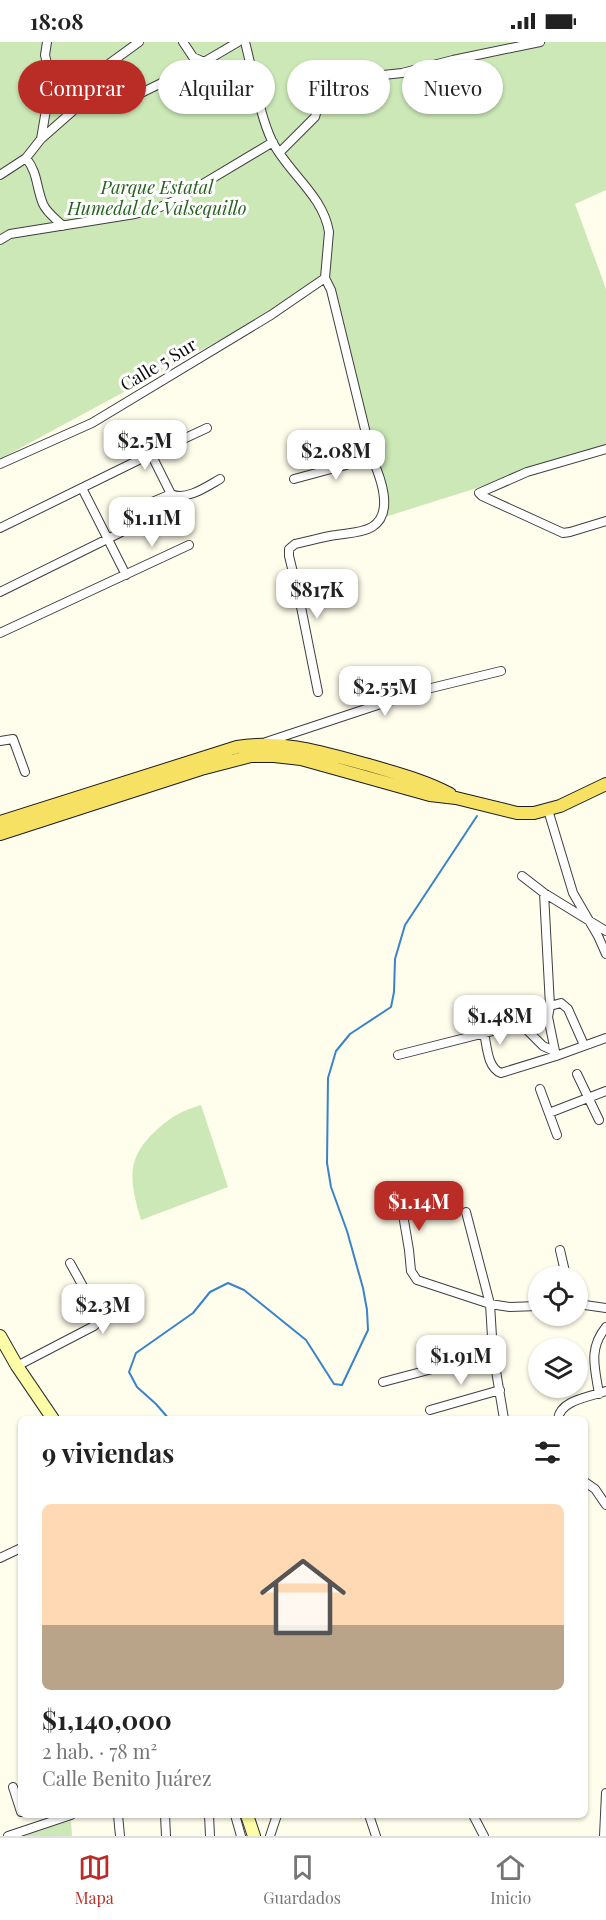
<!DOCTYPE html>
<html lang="es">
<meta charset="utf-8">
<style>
:root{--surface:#fff;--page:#f2f2f2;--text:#222;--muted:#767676;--line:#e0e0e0;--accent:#ba2d26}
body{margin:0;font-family:"Playfair Display",serif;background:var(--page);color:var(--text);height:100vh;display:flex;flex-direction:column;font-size:22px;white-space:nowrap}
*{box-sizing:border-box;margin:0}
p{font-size:20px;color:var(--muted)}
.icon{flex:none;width:33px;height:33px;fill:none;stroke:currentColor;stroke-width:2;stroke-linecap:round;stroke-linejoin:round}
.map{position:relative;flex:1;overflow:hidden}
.details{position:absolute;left:18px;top:1374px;width:570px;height:402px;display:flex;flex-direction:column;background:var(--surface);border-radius:9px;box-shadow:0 2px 4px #0004}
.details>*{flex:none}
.top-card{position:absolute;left:18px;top:18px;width:570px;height:54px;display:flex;gap:12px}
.buttons{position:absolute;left:528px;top:1224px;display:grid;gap:12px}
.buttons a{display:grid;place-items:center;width:60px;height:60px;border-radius:50%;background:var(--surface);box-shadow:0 2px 4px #0004;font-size:30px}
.price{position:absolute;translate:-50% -51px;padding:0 14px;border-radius:12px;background:#fff;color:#222;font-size:20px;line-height:39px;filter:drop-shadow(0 2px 3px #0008)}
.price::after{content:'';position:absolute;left:50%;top:36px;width:18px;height:14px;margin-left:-9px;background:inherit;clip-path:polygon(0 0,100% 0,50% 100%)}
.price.selected{background:var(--accent);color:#fff}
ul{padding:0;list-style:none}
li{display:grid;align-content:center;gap:12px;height:318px;padding:0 24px}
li+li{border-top:2px solid var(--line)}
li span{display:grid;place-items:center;height:186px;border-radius:9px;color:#555}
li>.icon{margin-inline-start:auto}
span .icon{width:108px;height:108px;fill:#fffc;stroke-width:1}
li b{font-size:26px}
h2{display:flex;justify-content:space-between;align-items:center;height:72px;padding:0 24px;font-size:26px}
.tag{padding:0 21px;border-radius:27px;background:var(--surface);box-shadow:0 2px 4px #0004;font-size:21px;line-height:54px}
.tag.selected{background:var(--accent);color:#fff}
.status{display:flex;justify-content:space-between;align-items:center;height:42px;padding:0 30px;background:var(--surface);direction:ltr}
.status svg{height:16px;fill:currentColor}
.tabs{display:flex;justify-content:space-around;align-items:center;height:84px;border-top:2px solid var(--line);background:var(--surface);font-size:16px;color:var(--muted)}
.tabs a{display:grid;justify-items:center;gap:3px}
.tabs .selected{color:var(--accent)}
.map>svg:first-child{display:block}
.green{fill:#cbe8b6}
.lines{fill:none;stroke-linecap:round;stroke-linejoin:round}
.stream{stroke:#3983cc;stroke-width:2}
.street-casing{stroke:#3f3f3f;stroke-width:10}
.secondary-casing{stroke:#2e2e2e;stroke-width:14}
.primary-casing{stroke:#1d1d1d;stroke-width:14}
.street{stroke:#fff;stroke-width:8}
.secondary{stroke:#fefda7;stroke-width:12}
.primary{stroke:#f7e163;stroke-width:12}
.labels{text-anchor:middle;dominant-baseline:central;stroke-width:6;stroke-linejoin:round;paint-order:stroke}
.park-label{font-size:18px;font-style:italic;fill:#25631d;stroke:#fff}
.street-label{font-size:18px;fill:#0c0c0c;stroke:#fff}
</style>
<div class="status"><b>18:08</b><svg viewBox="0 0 49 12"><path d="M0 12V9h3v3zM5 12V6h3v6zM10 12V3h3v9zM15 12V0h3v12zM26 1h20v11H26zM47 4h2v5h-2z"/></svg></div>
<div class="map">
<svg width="606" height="1794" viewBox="0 0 606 1794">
<rect width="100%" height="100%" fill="#fffdeb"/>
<path class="green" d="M0,0H606V148L575,162L606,247V405L385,475L327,240L0,417Z
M201,1063L228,1145L141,1178C129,1137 125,1115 160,1085C172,1074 184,1068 201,1063Z
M71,1779L72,1794H12Z"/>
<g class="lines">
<path class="stream" d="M169,1377L156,1362L137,1345L129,1330L136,1311L193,1271L210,1250L228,1241L244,1248L306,1298L334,1342L342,1343L368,1288L367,1268L363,1246L347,1189L331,1145L327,1121L328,1036L336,1009L350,992L391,965L394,950L395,917L405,883L477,774"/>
<defs>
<path id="street" d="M183,0L193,15L204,20
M245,0C253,30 259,72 272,99C288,131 323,153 329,190L325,236L331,248L372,416C380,434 395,471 372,485C362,491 348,491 336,493C322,495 309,499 295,502L289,507V514L299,555L318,650
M133,55L204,20L238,0
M41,97L51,39L45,13L47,0
M280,110L315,75L322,50L329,46L374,34L402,31L453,18L540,0
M26,116C38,131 36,145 43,162C47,171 56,177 63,184
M0,133L26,116L41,97L83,60L96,36L106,24L139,0
M0,198L10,192L135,172L158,166L176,158L273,100
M606,407L527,430L479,451L482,454L563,491L570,490L606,479
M151,412L171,452
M0,422L92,381L271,273L325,236
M294,437L372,416
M82,446L126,533
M171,452C186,459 206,445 220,437
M119,474L171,452
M0,486L151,412L207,386
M0,550L158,472
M0,591L189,503
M0,699L13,697L25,730
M266,700L423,648L501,629
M548,768L573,851L598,894L606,912
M522,834L544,851L606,889
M544,851L550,964L548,975L556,1014
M550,964L561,961L568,967L584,1003
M521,982L543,1004L554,1009
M484,991C487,1003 487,1026 501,1031L556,1014L606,996
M398,1013L548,975
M577,1032L599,1078
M540,1047L557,1093
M549,1071L606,1049
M400,1155L409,1208L411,1229L417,1238L490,1262L510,1265L538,1264
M466,1170L490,1262L493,1311L504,1377
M560,1208L566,1234
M578,1262L606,1266
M17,1324L94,1284L100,1278V1275L70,1221
M383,1340L493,1311
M599,1352C595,1326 588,1307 606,1285
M430,1368L500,1348
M558,1377C560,1358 590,1355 606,1349
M585,1440L595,1447L606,1463
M0,1516L21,1506
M13,1745L21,1770
M118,1773L120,1794
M165,1773L166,1794
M209,1773L210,1794
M235,1773L241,1794
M369,1773L376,1794
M473,1773L484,1794
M8,1794L71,1773
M270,1794L277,1773
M604,1794L606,1751"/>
<path id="secondary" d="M0,1294L17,1324L53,1377
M247,1773L254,1794"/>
<path id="primary" d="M0,780L237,705C284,697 327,712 372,724C399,732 426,739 450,752
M0,792L201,727L251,714H274L301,717L430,753L456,756L517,771H534L560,764L606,742"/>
</defs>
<use href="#street" class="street-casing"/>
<use href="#secondary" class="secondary-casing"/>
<use href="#primary" class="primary-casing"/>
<use href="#street" class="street"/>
<use href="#secondary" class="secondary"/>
<use href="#primary" class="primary"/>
</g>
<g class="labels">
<g class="park-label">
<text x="157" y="145">Parque Estatal<tspan x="157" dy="21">Humedal de Valsequillo</tspan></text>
</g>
<g class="street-label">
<text transform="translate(158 322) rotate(-31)">Calle 5 Sur</text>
</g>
</g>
</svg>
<div class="buttons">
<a><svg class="icon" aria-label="locate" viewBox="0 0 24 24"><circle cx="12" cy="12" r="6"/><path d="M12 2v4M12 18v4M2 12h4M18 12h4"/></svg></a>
<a><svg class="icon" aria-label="layers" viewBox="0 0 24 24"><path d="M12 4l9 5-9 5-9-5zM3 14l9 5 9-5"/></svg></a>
</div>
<b class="price" style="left:145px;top:429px">$2.5M</b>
<b class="price" style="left:336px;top:439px">$2.08M</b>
<b class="price" style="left:152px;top:506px">$1.11M</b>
<b class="price" style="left:317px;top:578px">$817K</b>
<b class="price" style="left:385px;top:675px">$2.55M</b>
<b class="price" style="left:500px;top:1004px">$1.48M</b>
<b class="price selected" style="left:419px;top:1190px">$1.14M</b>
<b class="price" style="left:103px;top:1293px">$2.3M</b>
<b class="price" style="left:461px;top:1344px">$1.91M</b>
<div class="top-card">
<a class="tag selected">Comprar</a>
<a class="tag">Alquilar</a>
<a class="tag">Filtros</a>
<a class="tag">Nuevo</a>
</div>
<section class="details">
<h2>9 viviendas<svg class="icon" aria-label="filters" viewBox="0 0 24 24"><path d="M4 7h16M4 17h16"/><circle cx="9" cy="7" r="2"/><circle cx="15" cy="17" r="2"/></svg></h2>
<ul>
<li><span style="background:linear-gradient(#ffd9b3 65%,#b9a48a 0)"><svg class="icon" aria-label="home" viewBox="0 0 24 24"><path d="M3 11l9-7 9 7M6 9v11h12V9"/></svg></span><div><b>$1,140,000</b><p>2 hab. · 78 m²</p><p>Calle Benito Juárez</p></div></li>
</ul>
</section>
</div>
<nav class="tabs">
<a class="selected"><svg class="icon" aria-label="map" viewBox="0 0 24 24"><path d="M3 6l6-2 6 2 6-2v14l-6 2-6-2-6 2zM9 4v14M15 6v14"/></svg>Mapa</a>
<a><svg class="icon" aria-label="saved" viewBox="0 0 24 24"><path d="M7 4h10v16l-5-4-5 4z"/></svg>Guardados</a>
<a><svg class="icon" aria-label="home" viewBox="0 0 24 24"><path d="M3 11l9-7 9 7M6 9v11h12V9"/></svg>Inicio</a>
</nav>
